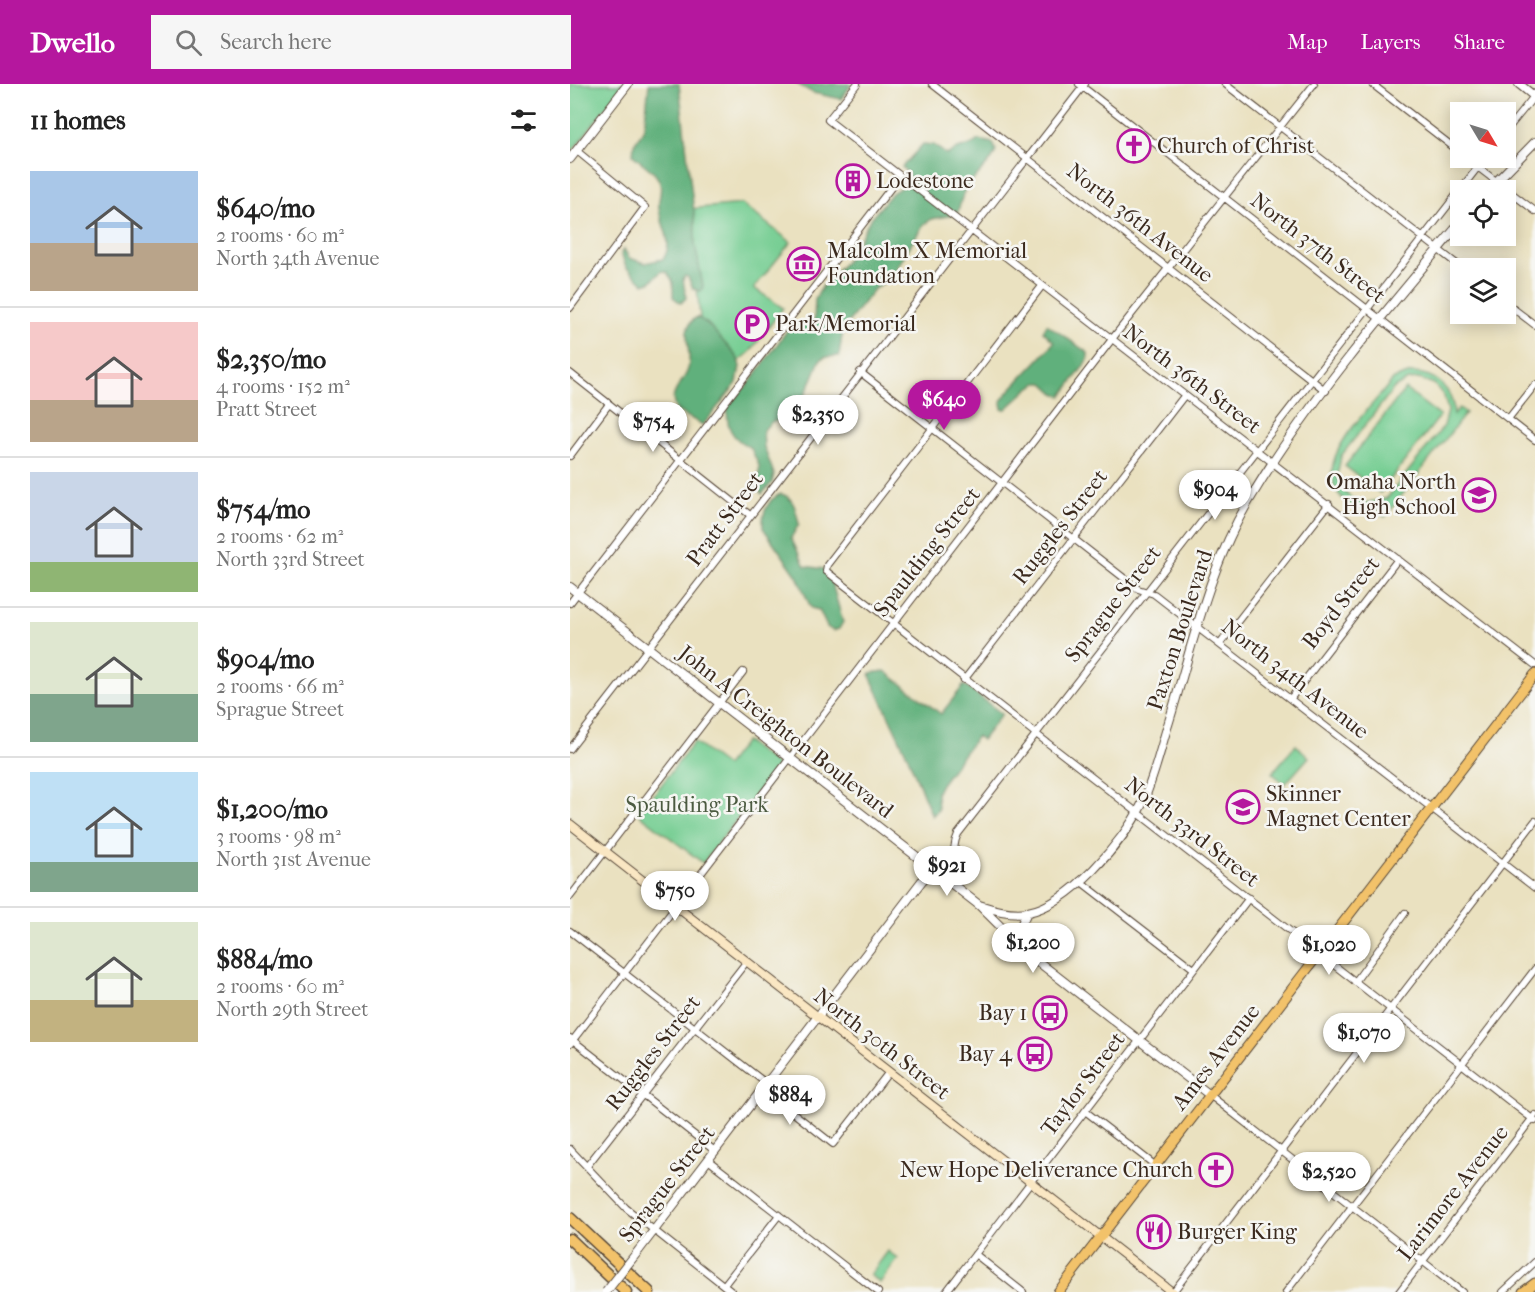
<!DOCTYPE html>
<meta charset="utf-8">
<style>
:root{--surface:#fff;--page:#f6f6f6;--text:#222;--muted:#767676;--line:#e0e0e0;--accent:#b5179e}
body{margin:0;font-family:"IM FELL French Canon",serif;background:var(--page);color:var(--text);height:100vh;display:flex;flex-direction:column;font-size:22px;white-space:nowrap}
*{box-sizing:border-box;margin:0}
p{font-size:20px;color:var(--muted)}
.icon{flex:none;width:33px;height:33px;fill:none;stroke:currentColor;stroke-width:2;stroke-linecap:round;stroke-linejoin:round}
.map{position:relative;flex:1;overflow:hidden}
.details{display:flex;flex-direction:column;background:var(--surface);width:570px}
.details>*{flex:none}
.needle{width:39px;rotate:128deg}
.buttons{position:absolute;left:880px;top:18px;display:grid;gap:12px}
.buttons a{display:grid;place-items:center;width:66px;height:66px;border-radius:0px;background:var(--surface);box-shadow:0 3px 15px #0003;font-size:30px}
.price{position:absolute;translate:-50% -51px;padding:0 14px;border-radius:21px;background:#fff;color:#222;font-size:20px;line-height:39px;filter:drop-shadow(0 2px 3px #0008)}
.price::after{content:'';position:absolute;left:50%;top:36px;width:18px;height:14px;margin-left:-9px;background:inherit;clip-path:polygon(0 0,100% 0,50% 100%)}
.price.on{background:var(--accent);color:#fff}
ul{padding:0;list-style:none}
li{display:flex;align-items:center;gap:18px;height:150px;padding:0 30px}
li+li{border-top:2px solid var(--line)}
li span{display:grid;place-items:center;flex:none;width:168px;height:120px;border-radius:0px;color:#555}
li>.icon{margin-inline-start:auto}
span .icon{width:72px;height:72px;fill:#fffc;stroke-width:1}
li b{font-size:26px}
h2{display:flex;justify-content:space-between;align-items:center;height:72px;padding:0 30px;font-size:26px}
header{display:flex;align-items:center;gap:36px;box-sizing:border-box;height:84px;padding:0 30px;background:var(--accent);color:#fff}
header strong{font-size:28px}
nav{display:flex;gap:33px;margin-inline-start:auto;font-size:21px}
.search{width:420px;height:54px;background:var(--page);display:flex;align-items:center;gap:15px;box-sizing:border-box;padding:0 21px;border-radius:0px;color:var(--muted);font-size:22px}
main{display:flex;flex:1;min-height:0}
.map>svg:first-child{display:block}
.green{fill:#75cd92;stroke:#587c58;stroke-width:1.5;fill-rule:evenodd}
.forest{fill:#60b07c;stroke:#4e6d4d;stroke-width:1.5}
.lines{fill:none;stroke-linecap:round;stroke-linejoin:round}
.minor-casing{stroke:#554536;stroke-width:8}
.tertiary-casing{stroke:#554536;stroke-width:10}
.secondary-casing{stroke:#554536;stroke-width:10}
.primary-casing{stroke:#554536;stroke-width:11}
.motorway-casing{stroke:#554536;stroke-width:13}
.minor{stroke:#fff;stroke-width:6}
.tertiary{stroke:#fff;stroke-width:8}
.secondary{stroke:#fae7c3;stroke-width:8}
.primary{stroke:#f2c26a;stroke-width:9}
.motorway{stroke:#f2c26a;stroke-width:10}
.tertiary-bridge-casing{stroke:#554536;stroke-width:10;stroke-linecap:butt}
.tertiary-bridge{stroke:#fff;stroke-width:8}
.labels{text-anchor:middle;dominant-baseline:central;stroke-width:5;stroke-linejoin:round;paint-order:stroke}
.poi-label{font-size:22px;fill:#3b2a1e;stroke:#f6f6f2;text-anchor:start}
.street-label{font-size:22px;fill:#3b2a1e;stroke:#f6f6f2}
.park-label{font-size:22px;fill:#4c5b41;stroke:#f6f6f2}
</style>
<header>
<strong>Dwello</strong>
<div class="search"><svg class="icon" aria-label="search" viewBox="0 0 24 24"><circle cx="10" cy="10" r="6"/><path d="M15 15l6 6"/></svg>Search here</div>
<nav><a>Map</a><a>Layers</a><a>Share</a></nav>
</header>
<main>
<section class="details">
<h2>11 homes<svg class="icon" aria-label="filters" viewBox="0 0 24 24"><path d="M4 7h16M4 17h16"/><circle cx="9" cy="7" r="2"/><circle cx="15" cy="17" r="2"/></svg></h2>
<ul>
<li><span style="background:linear-gradient(#a9c7e8 60%,#b9a48a 0)"><svg class="icon" aria-label="home" viewBox="0 0 24 24"><path d="M3 11l9-7 9 7M6 9v11h12V9"/></svg></span><div><b>$640/mo</b><p>2 rooms · 60 m²</p><p>North 34th Avenue</p></div></li>
<li><span style="background:linear-gradient(#f6c9c9 65%,#b9a48a 0)"><svg class="icon" aria-label="home" viewBox="0 0 24 24"><path d="M3 11l9-7 9 7M6 9v11h12V9"/></svg></span><div><b>$2,350/mo</b><p>4 rooms · 152 m²</p><p>Pratt Street</p></div></li>
<li><span style="background:linear-gradient(#c9d6e8 75%,#8fb573 0)"><svg class="icon" aria-label="home" viewBox="0 0 24 24"><path d="M3 11l9-7 9 7M6 9v11h12V9"/></svg></span><div><b>$754/mo</b><p>2 rooms · 62 m²</p><p>North 33rd Street</p></div></li>
<li><span style="background:linear-gradient(#dfe7d0 60%,#7fa58c 0)"><svg class="icon" aria-label="home" viewBox="0 0 24 24"><path d="M3 11l9-7 9 7M6 9v11h12V9"/></svg></span><div><b>$904/mo</b><p>2 rooms · 66 m²</p><p>Sprague Street</p></div></li>
<li><span style="background:linear-gradient(#bfe0f5 75%,#7fa58c 0)"><svg class="icon" aria-label="home" viewBox="0 0 24 24"><path d="M3 11l9-7 9 7M6 9v11h12V9"/></svg></span><div><b>$1,200/mo</b><p>3 rooms · 98 m²</p><p>North 31st Avenue</p></div></li>
<li><span style="background:linear-gradient(#dfe7d0 65%,#c2b280 0)"><svg class="icon" aria-label="home" viewBox="0 0 24 24"><path d="M3 11l9-7 9 7M6 9v11h12V9"/></svg></span><div><b>$884/mo</b><p>2 rooms · 60 m²</p><p>North 29th Street</p></div></li>
</ul>
</section>
<div class="map">
<svg width="965" height="1208" viewBox="0 0 965 1208">
<rect width="100%" height="100%" fill="#f6f6f2"/>
<filter id="ink" filterUnits="userSpaceOnUse"><feTurbulence type="fractalNoise" baseFrequency=".0167" numOctaves="2"/><feDisplacementMap in="SourceGraphic" scale="12" xChannelSelector="R" yChannelSelector="G"/><feConvolveMatrix kernelMatrix="1 2 1 2 8 2 1 2 1" color-interpolation-filters="sRGB"/></filter>
<filter id="wash" filterUnits="userSpaceOnUse"><feTurbulence type="fractalNoise" baseFrequency=".008" numOctaves="4" result="noise"/><feDisplacementMap in="SourceGraphic" scale="24" xChannelSelector="R" yChannelSelector="G"/><feGaussianBlur stdDeviation="1.35" result="paint"/><feColorMatrix in="noise" values="0 0 0 0 0 0 0 0 0 0 0 0 0 0 0 0 0 1.4 0 .05"/><feComposite in="paint" operator="in"/></filter>
<g filter="url(#wash)">
<rect width="100%" height="100%" fill="#eae1c0"/>
<path class="green" d="M0,0H54L0,70Z
M172,120L221,158L184,204L213,224L180,268L160,285L131,243L119,125Z
M841,289C866,288 883,305 884,330L889,324L896,329L815,433L808,428L811,424C797,426 782,425 772,414C739,380 795,330 816,304L824,295ZM849,295L864,300L874,312L878,327L874,342L817,414L796,419L781,414L774,407L767,393L771,372L824,304L838,296Z
M835,305L870,332L810,409L775,382Z
M175,657L208,682L133,779L69,730L124,658L156,682Z
M726,661L739,673L715,700L702,689Z
M318,1167L328,1175L310,1199L300,1191Z"/>
<path class="forest" d="M79,0H109L125,137V161L133,202L131,207L123,205L118,193L115,192L113,195L116,214L111,219L103,213V198L97,188L92,187L80,198L74,200L56,183L51,169L54,165L59,174L75,179L93,175C105,158 91,142 89,125C87,114 95,104 87,93C82,85 70,78 63,71L64,60L74,45Z
M227,0H280L281,1L271,15L243,9Z
M408,56L423,59L426,67L422,75L395,105L387,130L362,135L353,141L320,195L305,204L273,245L269,272L255,273L250,276C245,289 228,330 219,337H203L193,346L194,363L204,390L202,399L192,410C183,402 191,393 189,382C187,376 183,370 181,364C162,355 155,343 158,322L181,297L221,241L227,239L240,242L244,237L245,215L252,203L282,170L299,137L322,109L333,102L339,91L332,83L353,60L364,61L377,71C387,62 399,65 408,56Z
M127,233L138,240L167,273L170,282L167,299L133,341L107,327C96,308 113,302 118,285C124,268 107,245 127,233Z
M477,240L518,269V276L492,312L487,311L474,299H467L458,305L436,325H432L431,317C447,296 467,280 484,258L473,247Z
M211,410C225,413 226,428 229,440L221,454L235,482L254,485L260,492L273,538L269,545L263,547L257,543L249,526L241,524L227,492L193,444C192,430 197,415 211,410Z
M315,587L371,630L394,601L432,630L412,656L407,652L371,700L367,708L368,726L362,732L337,671L300,592L301,589Z"/>
</g>
<g filter="url(#ink)">
<g class="lines">
<defs>
<path id="minor" d="M287,0L258,36L965,581
M362,0L756,307
M509,0L965,356
M655,0L892,184
M802,0L891,69
M936,47L965,11
M896,74L965,127
M472,202L257,481L256,487L965,1037
M936,219L965,241
M0,224L75,123L7,67
M290,288L568,505L584,510L965,804
M0,289L180,431
M938,335L965,301
M0,372L39,320
M0,519L330,92
M650,560L759,420
M394,596L614,312
M721,614L828,475
M0,665L515,0
M510,797L624,885
M382,801C387,784 380,766 388,750L915,74
M0,813L173,588
M0,847L197,1000
M785,898L835,829
M0,954L145,1067
M0,960L546,250L744,0
M193,1005L263,1060L319,988
M641,1012L892,1208
M515,1027L586,1082
M0,1065L56,1124L162,1208
M138,1076L308,1208
M17,1082L177,877
M405,1170L453,1208
M154,1201L209,1131
M376,1208L679,814
M603,1208L965,737
M716,1208L965,885
M829,1208L965,1031
M933,1208L965,1178"/>
<path id="tertiary" d="M949,0L965,13
M0,75L58,0
M918,106L965,58
M0,503L409,821L457,869L641,1012
M409,821C424,826 442,831 458,828C500,820 553,758 571,722C583,697 589,670 597,644C621,568 638,484 680,415C736,320 819,223 891,138
M447,860L449,846L457,828
M69,1166L361,785"/>
<path id="secondary" d="M0,740L602,1208"/>
<path id="primary" d="M488,1208L965,590
M953,1208L965,1199"/>
<path id="motorway" d="M0,1134L79,1208
M0,1155L56,1208"/>
</defs>
<use href="#minor" class="minor-casing"/>
<use href="#tertiary" class="tertiary-casing"/>
<use href="#secondary" class="secondary-casing"/>
<use href="#primary" class="primary-casing"/>
<use href="#motorway" class="motorway-casing"/>
<use href="#minor" class="minor"/>
<use href="#tertiary" class="tertiary"/>
<use href="#secondary" class="secondary"/>
<use href="#primary" class="primary"/>
<use href="#motorway" class="motorway"/>
<defs>
<path id="tertiary-bridge" d="M36,1208L69,1166"/>
</defs>
<use href="#tertiary-bridge" class="tertiary-bridge-casing"/>
<use href="#tertiary-bridge" class="tertiary-bridge"/>
</g>
</g>
<defs>
<symbol id="church-ring" viewBox="-11 -11 22 22"><circle r="9.5" fill="#f6f6f2" stroke="#b5179e" stroke-width="1.5"/><path d="M-1.2-6h2.4v3.5h3.3v2.4h-3.3V6h-2.4V-.1h-3.3v-2.4h3.3Z" fill="#b5179e"/></symbol>
<symbol id="building-ring" viewBox="-11 -11 22 22"><circle r="9.5" fill="#f6f6f2" stroke="#b5179e" stroke-width="1.5"/><path d="M-4-6H4V6H1V3H-1V6H-4ZM-2.5-4.3h1.7v1.8h-1.7ZM.8-4.3h1.7v1.8H.8ZM-2.5-1h1.7V.8h-1.7ZM.8-1h1.7V.8H.8Z" fill="#b5179e"/></symbol>
<symbol id="museum-ring" viewBox="-11 -11 22 22"><circle r="9.5" fill="#f6f6f2" stroke="#b5179e" stroke-width="1.5"/><path d="M0-6L6-3V-2H-6V-3ZM-5-1h2V3h-2ZM-1-1h2V3h-2ZM3-1h2V3H3ZM-6 4H6V6H-6Z" fill="#b5179e"/></symbol>
<symbol id="parking-ring" viewBox="-11 -11 22 22"><circle r="9.5" fill="#f6f6f2" stroke="#b5179e" stroke-width="1.5"/><path d="M-3.5-5.5H1a3.5 3.5 0 0 1 0 7H-1V5.5H-3.5ZM-1-3.4V-.6H.8a1.4 1.4 0 0 0 0-2.8Z" fill="#b5179e"/></symbol>
<symbol id="school-ring" viewBox="-11 -11 22 22"><circle r="9.5" fill="#f6f6f2" stroke="#b5179e" stroke-width="1.5"/><path d="M0-5L7-2L0 1L-7-2ZM-4 1L0 2.5L4 1V4Q0 6-4 4Z" fill="#b5179e"/></symbol>
<symbol id="bus-ring" viewBox="-11 -11 22 22"><circle r="9.5" fill="#f6f6f2" stroke="#b5179e" stroke-width="1.5"/><path d="M-5-6H5V4H4V6H2V4H-2V6H-4V4H-5ZM-3.5-4V0h7V-4ZM-3.5 1.2v1.5H-2V1.2ZM2 1.2v1.5H3.5V1.2Z" fill="#b5179e"/></symbol>
<symbol id="restaurant-ring" viewBox="-11 -11 22 22"><circle r="9.5" fill="#f6f6f2" stroke="#b5179e" stroke-width="1.5"/><path d="M-5-6h1v4h1v-4h1v4h1v-4h1v5L-1.5 .5V6h-2V.5L-5-1ZM5-6V6H3V1.5H1.5Q1.5-4 5-6Z" fill="#b5179e"/></symbol>
</defs>
<g fill-rule="evenodd">
<use href="#church-ring" x="545" y="43" width="38" height="38"/>
<use href="#building-ring" x="264" y="78" width="38" height="38"/>
<use href="#museum-ring" x="215" y="161" width="38" height="38"/>
<use href="#parking-ring" x="163" y="221" width="38" height="38"/>
<use href="#school-ring" x="890" y="392" width="38" height="38"/>
<use href="#school-ring" x="654" y="704" width="38" height="38"/>
<use href="#bus-ring" x="461" y="910" width="38" height="38"/>
<use href="#bus-ring" x="446" y="951" width="38" height="38"/>
<use href="#church-ring" x="627" y="1067" width="38" height="38"/>
<use href="#restaurant-ring" x="565" y="1129" width="38" height="38"/>
</g>
<g class="labels">
<g class="poi-label">
<text x="587" y="62">Church of Christ</text>
<text x="306" y="97">Lodestone</text>
<text x="257" y="167">Malcolm X Memorial<tspan x="257" dy="25">Foundation</tspan></text>
<text x="205" y="240">Park/Memorial</text>
<text x="886" y="398" text-anchor="end">Omaha North<tspan x="886" dy="25">High School</tspan></text>
<text x="696" y="710">Skinner<tspan x="696" dy="25">Magnet Center</tspan></text>
<text x="457" y="929" text-anchor="end">Bay 1</text>
<text x="442" y="970" text-anchor="end">Bay 4</text>
<text x="623" y="1086" text-anchor="end">New Hope Deliverance Church</text>
<text x="607" y="1148">Burger King</text>
</g>
<g class="street-label">
<text transform="translate(570 139) rotate(38)">North 36th Avenue</text>
<text transform="translate(748 164) rotate(38)">North 37th Street</text>
<text transform="translate(622 295) rotate(37)">North 36th Street</text>
<text transform="translate(155 435) rotate(-53)">Pratt Street</text>
<text transform="translate(490 443) rotate(-52)">Ruggles Street</text>
<text transform="translate(357 468) rotate(-52)">Spaulding Street</text>
<text transform="translate(771 519) rotate(-52)">Boyd Street</text>
<text transform="translate(543 520) rotate(-52)">Sprague Street</text>
<text transform="translate(610 546) rotate(-72)">Paxton Boulevard</text>
<text transform="translate(725 595) rotate(38)">North 34th Avenue</text>
<text transform="translate(216 648) rotate(38)">John A Creighton Boulevard</text>
<text transform="translate(622 748) rotate(38)">North 33rd Street</text>
<text transform="translate(312 960) rotate(38)">North 30th Street</text>
<text transform="translate(83 969) rotate(-52)">Ruggles Street</text>
<text transform="translate(646 973) rotate(-52)">Ames Avenue</text>
<text transform="translate(513 1000) rotate(-53)">Taylor Street</text>
<text transform="translate(97 1100) rotate(-52)">Sprague Street</text>
<text transform="translate(883 1109) rotate(-52)">Larimore Avenue</text>
</g>
<g class="park-label">
<text x="127" y="721">Spaulding Park</text>
</g>
</g>
</svg>
<div class="buttons">
<a><svg class="needle" viewBox="-14 -14 28 28"><path d="M0-13l5 13h-10z" fill="#e53935"/><path d="M0 13l5-13h-10z" fill="#767676"/></svg></a>
<a><svg class="icon" aria-label="locate" viewBox="0 0 24 24"><circle cx="12" cy="12" r="6"/><path d="M12 2v4M12 18v4M2 12h4M18 12h4"/></svg></a>
<a><svg class="icon" aria-label="layers" viewBox="0 0 24 24"><path d="M12 4l9 5-9 5-9-5zM3 14l9 5 9-5"/></svg></a>
</div>
<b class="price on" style="left:374px;top:347px">$640</b>
<b class="price" style="left:248px;top:362px">$2,350</b>
<b class="price" style="left:83px;top:369px">$754</b>
<b class="price" style="left:645px;top:437px">$904</b>
<b class="price" style="left:377px;top:813px">$921</b>
<b class="price" style="left:105px;top:838px">$750</b>
<b class="price" style="left:463px;top:890px">$1,200</b>
<b class="price" style="left:759px;top:892px">$1,020</b>
<b class="price" style="left:794px;top:980px">$1,070</b>
<b class="price" style="left:220px;top:1042px">$884</b>
<b class="price" style="left:759px;top:1119px">$2,520</b>
</div>
</main>
